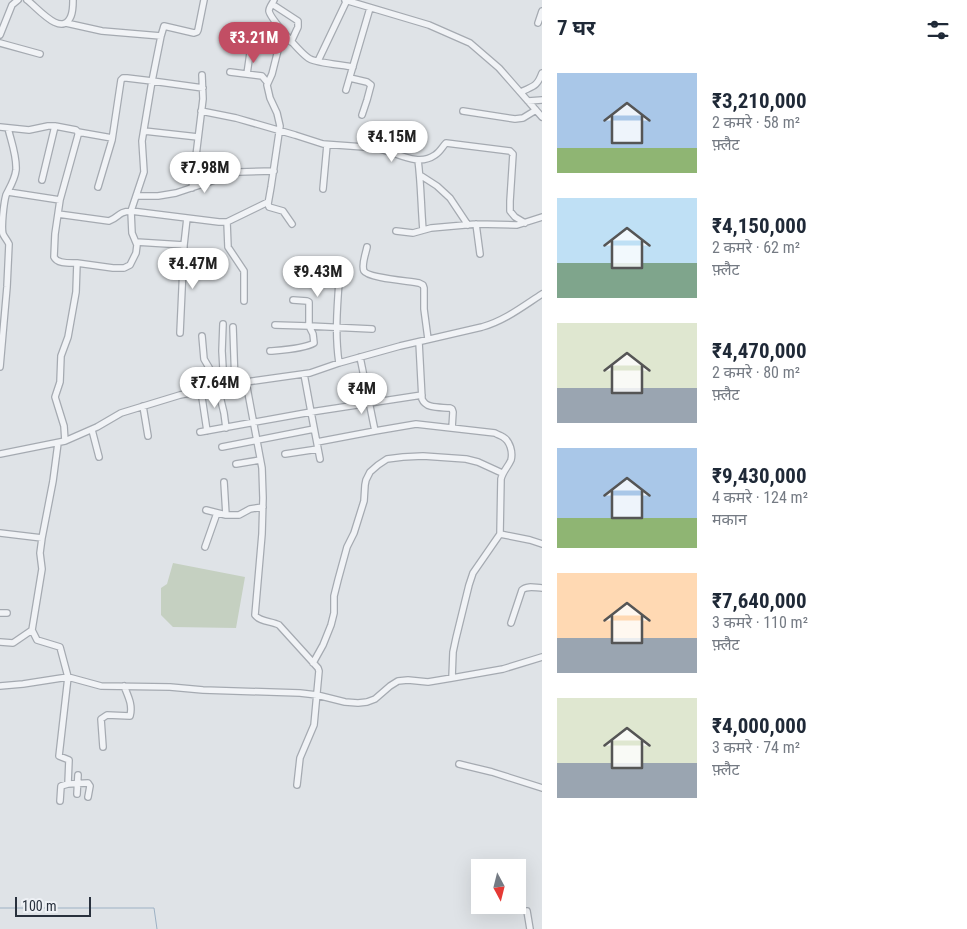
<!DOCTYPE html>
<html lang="hi">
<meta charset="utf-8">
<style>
:root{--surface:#fff;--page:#f2f2f3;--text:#1f2937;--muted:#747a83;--accent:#c24e64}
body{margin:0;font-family:"Roboto Condensed","Noto Sans Devanagari",sans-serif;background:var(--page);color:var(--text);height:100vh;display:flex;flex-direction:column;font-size:19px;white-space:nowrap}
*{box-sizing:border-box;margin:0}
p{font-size:16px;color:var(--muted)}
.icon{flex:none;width:28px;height:28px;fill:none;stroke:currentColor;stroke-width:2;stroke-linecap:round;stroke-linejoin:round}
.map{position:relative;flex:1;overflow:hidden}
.drawer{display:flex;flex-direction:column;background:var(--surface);width:425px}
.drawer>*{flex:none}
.needle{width:32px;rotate:173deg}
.buttons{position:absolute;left:471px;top:859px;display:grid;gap:10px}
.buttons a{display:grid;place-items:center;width:55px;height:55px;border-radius:0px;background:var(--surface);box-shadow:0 5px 20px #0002;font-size:25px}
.scale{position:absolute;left:15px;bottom:12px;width:76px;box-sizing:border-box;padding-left:5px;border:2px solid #29313d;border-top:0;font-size:14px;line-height:18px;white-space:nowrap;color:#29313d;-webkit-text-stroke:4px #eef1f5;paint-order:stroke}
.price{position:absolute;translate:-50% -42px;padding:0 11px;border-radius:18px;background:#fff;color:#222;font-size:16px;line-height:32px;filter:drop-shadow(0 1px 2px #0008)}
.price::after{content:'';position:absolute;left:50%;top:30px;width:15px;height:11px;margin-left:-8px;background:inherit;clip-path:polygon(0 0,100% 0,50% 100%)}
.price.on{background:var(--accent);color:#fff}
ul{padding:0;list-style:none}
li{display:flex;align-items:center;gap:15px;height:125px;padding:0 15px}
li span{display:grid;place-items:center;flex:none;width:140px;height:100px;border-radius:0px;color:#555}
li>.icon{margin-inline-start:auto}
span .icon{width:60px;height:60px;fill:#fffc;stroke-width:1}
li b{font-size:21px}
h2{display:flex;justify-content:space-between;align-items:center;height:60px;padding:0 15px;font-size:21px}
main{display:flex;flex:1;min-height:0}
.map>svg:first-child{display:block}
.green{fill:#c5d0c1}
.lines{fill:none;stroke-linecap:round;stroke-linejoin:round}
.stream{stroke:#9db1c4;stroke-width:1}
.minor-casing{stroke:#a5aab1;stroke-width:8}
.minor{stroke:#f1f3f6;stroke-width:5.5}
</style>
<main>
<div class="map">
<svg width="542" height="929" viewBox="0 0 542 929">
<rect width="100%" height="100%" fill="#dfe3e7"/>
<path class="green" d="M173,563L245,577L236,628L173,627L161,615V588L167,584Z"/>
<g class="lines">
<path class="stream" d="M0,908H154L157,929"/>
<defs>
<path id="minor" d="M27,0C36,6 62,39 71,16C73,11 73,5 73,0
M274,0C273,3 269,7 269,11C270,18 302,55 310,59C317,63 343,65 353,67
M345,0L429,25L470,43L499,68L542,117
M272,4L298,21V27L291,42
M66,23L102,31L161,36L164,26L194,33L197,32L198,30L204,0
M538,23L542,11
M0,35L12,5L18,0
M228,37L280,47
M287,37L278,50L272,74L267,85L270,98L277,113L280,126L271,187L268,204L269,207L283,211L292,224
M0,43L40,54
M318,61L347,0
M230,72L262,76L267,82
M247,74L250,53
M350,78L367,82L371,85L367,100L362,115
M203,88L152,81L142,141L144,172L131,211L219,222H227L228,247L244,271V301
M346,90L370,8
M521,92C533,86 537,87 542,73
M528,101L542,100
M201,111L236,118L295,135L323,144L364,147L380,149C398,153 418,167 435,155C440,152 442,147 446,143L510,151L513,154L510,201V211L515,217L525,223
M463,111L515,119L523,118L536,110
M0,127L29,130L48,126H55L76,130L78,132V135L60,200L55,234L54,257C57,264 69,263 77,263L76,292L68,337L61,356L60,382L55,397L64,426L65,441
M144,131L198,137
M78,132L112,138
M418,160C421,183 421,206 423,230
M420,175L437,186L450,198L468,225
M42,180L55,126
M98,187L112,140L121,80L123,78H127L152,81L161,36
M192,188L203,99L202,75
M323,189L327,145
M8,192L60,200
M136,196H158L176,193L239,172L274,171
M58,214L109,221C120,217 117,212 131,211L132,233L137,245L136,253L130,265L124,268H113L77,263
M227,222L268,202
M476,224L480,254
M396,231L413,233L431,228L476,224L517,225L542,217
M136,242L184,245L187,218
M367,247C366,253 361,265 364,271C368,278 409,281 419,283L423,285L424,288V309L428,339
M339,282C337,309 335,336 339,363
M223,324L222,351L224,386
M275,325L309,326L372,329
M233,327L235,384
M180,333L184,245
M202,336L204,359L211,371L218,388L224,413L226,428
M419,342L422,399C426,409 440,407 450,408L452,409L453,412L452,428
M270,351C282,350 304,349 314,343L313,334L309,326V302L307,301L293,300
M0,367L7,287L9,244C7,240 5,238 3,234C1,227 4,202 6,195C10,187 15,179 16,170C17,156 11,141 8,128
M304,374L311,412L422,395
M246,382L262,468L263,498L262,534L255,615C260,622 272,621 279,625L318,668L319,671L314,725L300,758L297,785
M201,391L207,431
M143,406L148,436
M92,430L99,457
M375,431L416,424L495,433C498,435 500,435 503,437C510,441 513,452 511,460C508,467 503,471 501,479L500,534L473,573L469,585L456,638L453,652L452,678
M200,432L311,412L320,459
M317,442L375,431L360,357
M58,443L53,481L42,538L40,553L42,569L32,630L37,640L60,647L68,677L59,756L69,760L68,784L61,786L60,801
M222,447L314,429
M0,454L65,441L97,427L121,413L180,395L246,382L310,373L339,363L400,346L482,327C504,321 522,307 542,294
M285,454L318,449
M236,464L260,460
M224,482L226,515
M206,510L226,515H239L250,509L263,507
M0,533L42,538
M500,534L530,540L542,544
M205,547L217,513
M0,613H7
M511,623L522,590C527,585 536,588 542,588
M0,642L13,643L32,630
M313,663L323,645L331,625L334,613V596L338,580L347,547L354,533L364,501L365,485L366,480L370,472L378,465L387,459L403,457L423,456L466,459L478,462L502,473
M0,686L23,684L68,677L101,686L170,687L203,690L300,693L317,695L345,702L358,703L367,702L375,699L390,686L398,681L408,680L428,682L452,678L503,669L542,657
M103,747L101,719L107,715L130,716C133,705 128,696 124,686
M459,764L492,772L542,788
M68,784L88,783L90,786L88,797
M77,794L78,775
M527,911L530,929"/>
</defs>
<use href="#minor" class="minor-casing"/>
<use href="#minor" class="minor"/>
</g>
</svg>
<div class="buttons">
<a><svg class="needle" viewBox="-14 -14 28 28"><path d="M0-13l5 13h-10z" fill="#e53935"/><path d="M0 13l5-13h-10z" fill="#747a83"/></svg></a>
</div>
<div class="scale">100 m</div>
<b class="price on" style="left:254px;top:64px">₹3.21M</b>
<b class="price" style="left:392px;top:163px">₹4.15M</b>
<b class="price" style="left:205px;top:194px">₹7.98M</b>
<b class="price" style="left:193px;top:290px">₹4.47M</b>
<b class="price" style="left:318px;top:298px">₹9.43M</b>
<b class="price" style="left:215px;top:409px">₹7.64M</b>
<b class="price" style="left:362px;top:415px">₹4M</b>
</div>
<section class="drawer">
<h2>7 घर<svg class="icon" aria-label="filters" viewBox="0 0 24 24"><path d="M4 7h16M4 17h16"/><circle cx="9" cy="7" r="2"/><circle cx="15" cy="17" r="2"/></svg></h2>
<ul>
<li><span style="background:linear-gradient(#a9c7e8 75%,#8fb573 0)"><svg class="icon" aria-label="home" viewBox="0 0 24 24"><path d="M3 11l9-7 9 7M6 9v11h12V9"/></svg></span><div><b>₹3,210,000</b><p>2 कमरे · 58 m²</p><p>फ़्लैट</p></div></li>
<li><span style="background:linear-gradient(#bfe0f5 65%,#7fa58c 0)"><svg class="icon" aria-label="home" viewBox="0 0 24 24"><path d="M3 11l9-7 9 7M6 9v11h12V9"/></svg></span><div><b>₹4,150,000</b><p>2 कमरे · 62 m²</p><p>फ़्लैट</p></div></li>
<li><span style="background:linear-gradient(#dfe7d0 65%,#9aa5b1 0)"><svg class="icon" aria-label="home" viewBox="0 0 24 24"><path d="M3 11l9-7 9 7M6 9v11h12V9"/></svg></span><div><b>₹4,470,000</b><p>2 कमरे · 80 m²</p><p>फ़्लैट</p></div></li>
<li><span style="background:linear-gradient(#a9c7e8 70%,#8fb573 0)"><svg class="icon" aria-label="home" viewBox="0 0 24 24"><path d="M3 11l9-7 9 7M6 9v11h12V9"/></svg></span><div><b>₹9,430,000</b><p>4 कमरे · 124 m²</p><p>मकान</p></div></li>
<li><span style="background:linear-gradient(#ffd9b3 65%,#9aa5b1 0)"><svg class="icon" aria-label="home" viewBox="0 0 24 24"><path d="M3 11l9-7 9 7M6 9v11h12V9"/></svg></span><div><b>₹7,640,000</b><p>3 कमरे · 110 m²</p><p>फ़्लैट</p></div></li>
<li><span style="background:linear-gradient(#dfe7d0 65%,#9aa5b1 0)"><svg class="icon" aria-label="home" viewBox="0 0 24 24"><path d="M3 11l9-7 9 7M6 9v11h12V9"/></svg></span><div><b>₹4,000,000</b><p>3 कमरे · 74 m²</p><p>फ़्लैट</p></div></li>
</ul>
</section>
</main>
